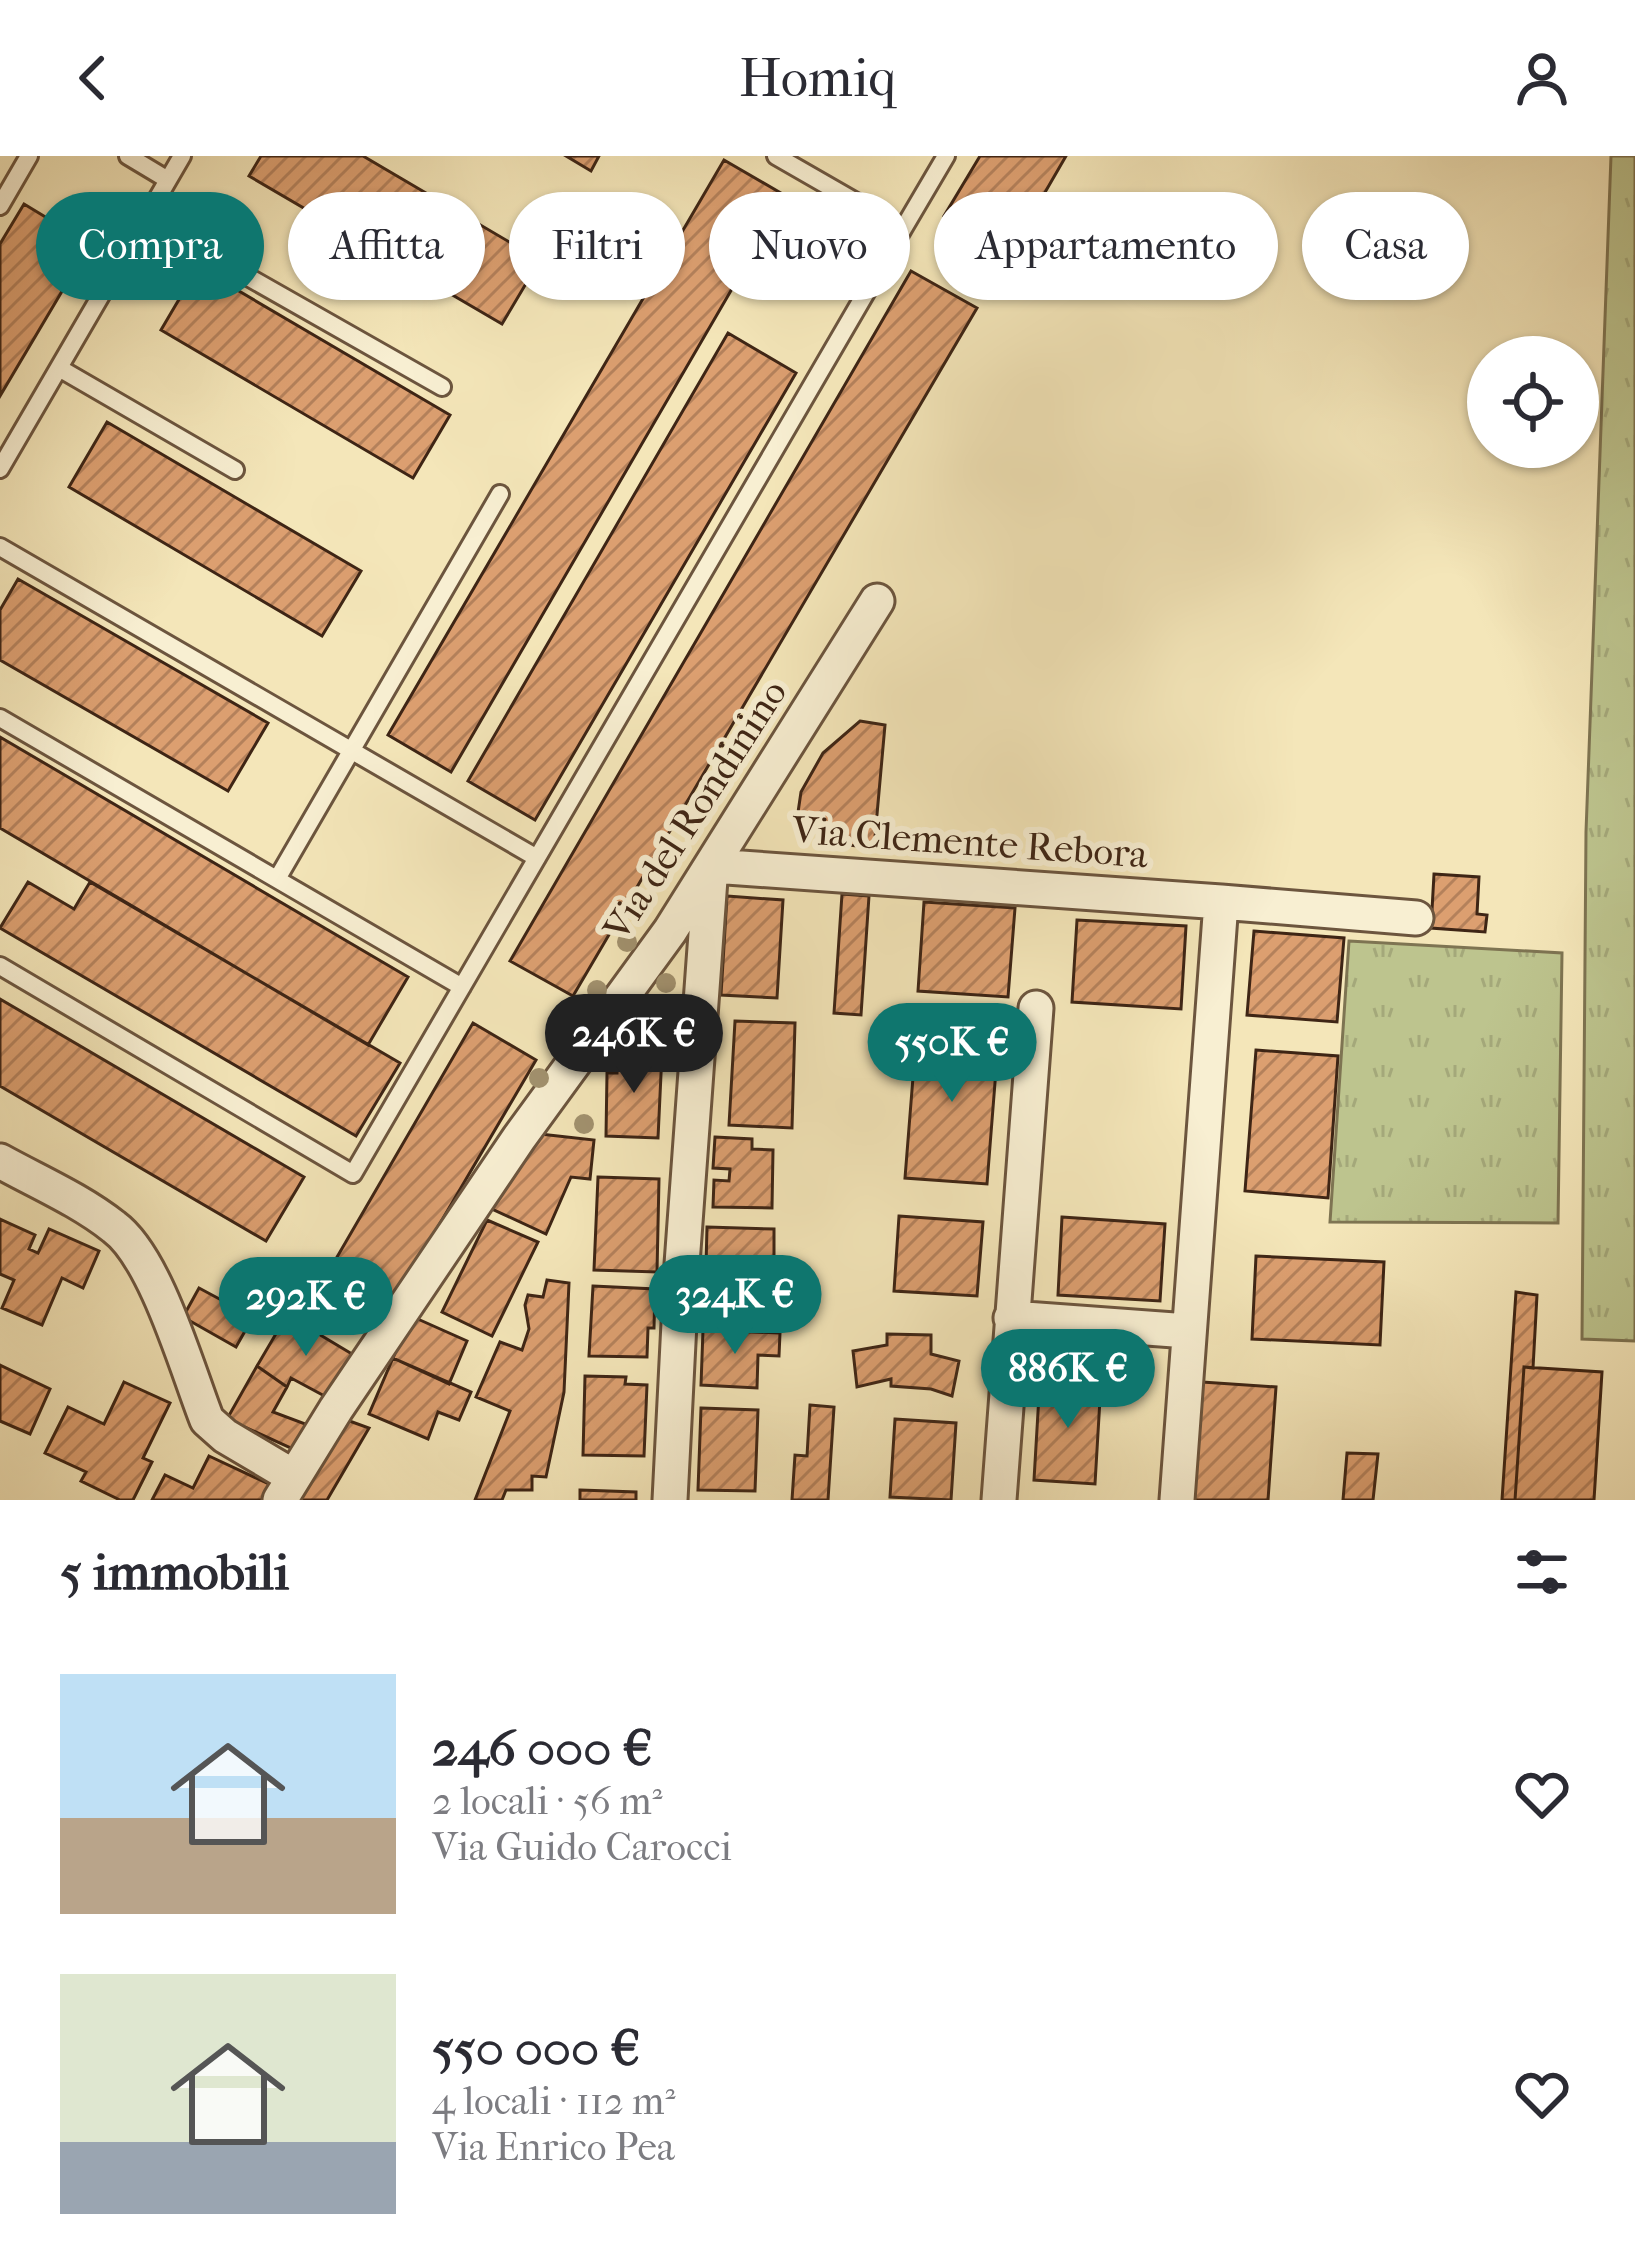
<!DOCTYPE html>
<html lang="it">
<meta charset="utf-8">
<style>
:root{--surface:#fff;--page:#f7f7f7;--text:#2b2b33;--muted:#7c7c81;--accent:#0f766e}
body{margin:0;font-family:"IM FELL French Canon",serif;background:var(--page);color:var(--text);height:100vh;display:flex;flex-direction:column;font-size:45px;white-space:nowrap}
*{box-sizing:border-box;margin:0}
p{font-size:39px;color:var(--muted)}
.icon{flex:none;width:66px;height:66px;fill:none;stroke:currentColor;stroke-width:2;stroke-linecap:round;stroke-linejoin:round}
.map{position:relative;height:1344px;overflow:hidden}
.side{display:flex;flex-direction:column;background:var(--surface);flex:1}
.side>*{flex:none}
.guide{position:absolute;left:36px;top:36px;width:1563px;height:108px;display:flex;gap:24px}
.buttons{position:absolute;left:1467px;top:180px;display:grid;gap:24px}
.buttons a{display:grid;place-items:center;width:132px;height:132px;border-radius:50%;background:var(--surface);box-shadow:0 3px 9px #0004;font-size:60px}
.price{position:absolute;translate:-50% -102px;padding:0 27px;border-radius:42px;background:var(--accent);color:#fff;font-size:39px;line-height:78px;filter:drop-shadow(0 3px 6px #0008)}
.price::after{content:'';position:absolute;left:50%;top:72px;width:36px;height:27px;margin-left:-18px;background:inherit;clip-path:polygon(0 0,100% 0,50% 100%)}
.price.active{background:#222;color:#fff}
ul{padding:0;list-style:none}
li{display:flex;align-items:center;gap:36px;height:300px;padding:0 60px}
li span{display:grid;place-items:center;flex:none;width:336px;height:240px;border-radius:0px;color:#555}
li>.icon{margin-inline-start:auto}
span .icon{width:144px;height:144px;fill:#fffc;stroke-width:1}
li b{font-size:51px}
h2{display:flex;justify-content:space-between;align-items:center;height:144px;padding:0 60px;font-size:51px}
.chip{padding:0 42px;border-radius:54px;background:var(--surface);box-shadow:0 3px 9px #0004;font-size:42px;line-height:108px}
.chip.active{background:var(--accent);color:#fff}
header{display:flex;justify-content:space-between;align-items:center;height:156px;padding:0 60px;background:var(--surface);font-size:54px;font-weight:600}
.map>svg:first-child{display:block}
.park{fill:url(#park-tufts);stroke:#7e7452;stroke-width:3}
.building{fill:url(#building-hatch);stroke:#3e2515;stroke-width:3}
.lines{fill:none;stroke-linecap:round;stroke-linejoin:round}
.service-casing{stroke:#6c553e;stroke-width:22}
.minor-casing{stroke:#6c553e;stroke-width:39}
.service{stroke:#f8efd2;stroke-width:16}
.minor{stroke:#f8efd2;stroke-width:33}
.tree{fill:#a2926f}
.labels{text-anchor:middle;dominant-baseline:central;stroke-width:12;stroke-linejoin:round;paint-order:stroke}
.street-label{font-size:39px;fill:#3e2515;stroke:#f8efd2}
</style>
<header><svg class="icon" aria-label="back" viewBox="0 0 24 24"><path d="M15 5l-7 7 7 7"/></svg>Homiq<svg class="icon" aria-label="person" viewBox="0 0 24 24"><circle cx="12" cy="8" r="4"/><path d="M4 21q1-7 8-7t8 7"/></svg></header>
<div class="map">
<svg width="1635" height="1344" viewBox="0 0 1635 1344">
<defs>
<pattern id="park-tufts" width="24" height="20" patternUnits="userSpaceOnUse" patternTransform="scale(3)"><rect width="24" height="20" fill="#bdc48e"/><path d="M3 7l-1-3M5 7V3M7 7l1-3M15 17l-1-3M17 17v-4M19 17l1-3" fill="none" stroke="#a4a87a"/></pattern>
<pattern id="building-hatch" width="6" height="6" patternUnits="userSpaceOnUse" patternTransform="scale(3)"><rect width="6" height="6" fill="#dc9f70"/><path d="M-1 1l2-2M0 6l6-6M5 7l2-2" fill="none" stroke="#b4815b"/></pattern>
</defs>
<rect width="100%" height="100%" fill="#f4e6b9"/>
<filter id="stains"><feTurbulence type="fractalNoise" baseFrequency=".00167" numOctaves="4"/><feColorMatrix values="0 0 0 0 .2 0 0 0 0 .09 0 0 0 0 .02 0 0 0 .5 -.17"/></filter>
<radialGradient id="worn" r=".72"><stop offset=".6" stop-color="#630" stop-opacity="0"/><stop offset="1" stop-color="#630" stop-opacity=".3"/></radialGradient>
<path class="park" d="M1611,0H1635V1185L1582,1183L1586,676Z
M1349,785L1562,797L1558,1067L1330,1066Z"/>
<path class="building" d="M261,0H363L540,104L502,168L249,20Z
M566,0H599L591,15Z
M980,0H1066L1010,97L944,60Z
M724,4L786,40L451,616L388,579Z
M24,48L90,88L0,240V88Z
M198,111L450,259L413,322L161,174Z
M911,115L977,152L573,840L510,805Z
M728,177L796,217L535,664L468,625Z
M107,266L361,415L322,480L69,331Z
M18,423L268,567L228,635L0,504V454Z
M860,565L885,569L874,692L840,688V674L796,670L801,636L823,597Z
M0,581L408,821L368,889L0,672Z
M1434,718L1479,721L1477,758L1487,759L1485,776L1431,772Z
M28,726L74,753L90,726L400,907L356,980L0,772Z
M842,738L869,740L861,859L834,857Z
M727,740L783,744L777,842L721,839Z
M924,746L1015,752L1008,841L918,835Z
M1077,764L1186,770L1181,853L1072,846Z
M1254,775L1344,782L1337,866L1247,859Z
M0,843L304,1021L266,1085L0,930Z
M735,865L795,867L792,972L729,969Z
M473,867L536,904L388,1156L326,1120Z
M917,871L999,876L987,1028L905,1022Z
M1256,894L1338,900L1328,1042L1245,1035Z
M617,895L662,897L658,982L606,980L607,917H617Z
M540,978L594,984L590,1023L571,1021L546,1078L492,1053Z
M715,981L752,983V993L773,994L772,1052L713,1051L714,1024L729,1025L730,1013L713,1012Z
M598,1021L659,1023L657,1116L594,1114Z
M899,1060L983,1066L977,1140L894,1135Z
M1062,1061L1165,1068L1160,1145L1058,1139Z
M0,1063L35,1079L29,1093L38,1097L49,1073L99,1095L83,1132L62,1122L42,1169L2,1152L14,1124L0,1118Z
M487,1064L538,1086L492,1180L442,1156Z
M707,1071L774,1073V1156L728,1153V1147L710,1146L712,1110H706Z
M1256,1100L1384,1106L1380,1189L1252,1183Z
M547,1124L569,1127L564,1236L546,1321L532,1320V1334H506L502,1344H475L510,1255L476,1241L500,1186L522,1194L529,1173L525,1149L528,1139L543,1141Z
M593,1130L655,1133L654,1172H648L647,1201L589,1200Z
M199,1132L253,1161L236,1191L183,1161Z
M1516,1136L1537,1139L1533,1212L1524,1211L1515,1344H1502Z
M287,1159L357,1201L332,1244L291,1222L287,1231L257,1210Z
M411,1160L467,1185L449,1228L393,1202Z
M703,1174L780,1177L779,1200L758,1199L757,1232L701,1229Z
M887,1178L931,1179V1198L959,1205L952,1240L931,1233L891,1230V1223L857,1231L853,1195L887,1189Z
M393,1202L471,1236L459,1264L438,1256L428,1283L369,1258Z
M0,1209L50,1233L30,1278L0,1265Z
M257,1210L287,1231L273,1256L316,1272L302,1297L227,1263Z
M1524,1211L1602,1216L1594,1344H1515Z
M585,1220L626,1221L625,1228L647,1229L644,1300L583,1299Z
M1040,1222L1101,1226L1095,1328L1034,1324Z
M124,1226L170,1247L143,1302L152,1306L133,1344H120L81,1325L86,1316L45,1297L68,1251L104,1268Z
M1202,1226L1276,1231L1268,1344H1193Z
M810,1249L834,1251L828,1344H792L795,1299L807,1300Z
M701,1252L758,1254L755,1335L698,1334Z
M344,1263L369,1272L327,1344H297Z
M895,1263L956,1267L951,1344L890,1341Z
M1347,1297L1378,1298L1373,1344H1343Z
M209,1300L271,1329L263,1344H152L165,1319L193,1332Z
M580,1334L636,1336V1344H580Z"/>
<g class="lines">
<defs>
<path id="service" d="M128,0L168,24
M0,50L29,0
M146,63L442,231
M903,73L946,0
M59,212L235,314
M0,313L182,0
M0,391L537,702
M0,562L462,831
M277,723L500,338
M0,810L353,1018L903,73L776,0"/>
<path id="minor" d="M713,710L1221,746
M0,1005C38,1026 80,1044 114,1071C156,1102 187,1213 207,1264L225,1280L294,1321
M1011,1162L1188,1175
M280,1344L336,1253L519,982L670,775L877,445
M670,1344L682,1108L710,723
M999,1344L1036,852
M1177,1344L1221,746L1416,762"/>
</defs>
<use href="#service" class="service-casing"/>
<use href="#minor" class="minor-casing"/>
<use href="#service" class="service"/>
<use href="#minor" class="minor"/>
</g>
<g class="tree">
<circle cx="627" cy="786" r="10"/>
<circle cx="666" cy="827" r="10"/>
<circle cx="597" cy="834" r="10"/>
<circle cx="642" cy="861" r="10"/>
<circle cx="565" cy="884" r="10"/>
<circle cx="539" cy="922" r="10"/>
<circle cx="584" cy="968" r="10"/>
</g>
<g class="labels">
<g class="street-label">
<text transform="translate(695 654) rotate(-57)">Via del Rondinino</text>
<text transform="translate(970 686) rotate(4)">Via Clemente Rebora</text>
</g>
</g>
<rect width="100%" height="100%" filter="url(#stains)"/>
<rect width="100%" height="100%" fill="url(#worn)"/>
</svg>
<div class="buttons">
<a><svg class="icon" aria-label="locate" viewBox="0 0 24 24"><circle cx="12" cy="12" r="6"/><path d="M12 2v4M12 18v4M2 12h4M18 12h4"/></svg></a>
</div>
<b class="price active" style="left:634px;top:940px">246K €</b>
<b class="price" style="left:952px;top:949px">550K €</b>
<b class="price" style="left:735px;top:1201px">324K €</b>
<b class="price" style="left:306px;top:1203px">292K €</b>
<b class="price" style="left:1068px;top:1275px">886K €</b>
<div class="guide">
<a class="chip active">Compra</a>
<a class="chip">Affitta</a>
<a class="chip">Filtri</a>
<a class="chip">Nuovo</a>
<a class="chip">Appartamento</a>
<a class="chip">Casa</a>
</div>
</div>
<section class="side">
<h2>5 immobili<svg class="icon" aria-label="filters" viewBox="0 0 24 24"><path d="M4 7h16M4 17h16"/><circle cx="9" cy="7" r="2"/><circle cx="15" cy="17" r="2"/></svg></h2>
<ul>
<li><span style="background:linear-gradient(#bfe0f5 60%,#b9a48a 0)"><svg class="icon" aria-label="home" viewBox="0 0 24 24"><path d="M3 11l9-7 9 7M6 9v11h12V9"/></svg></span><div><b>246 000 €</b><p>2 locali · 56 m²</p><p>Via Guido Carocci</p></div><svg class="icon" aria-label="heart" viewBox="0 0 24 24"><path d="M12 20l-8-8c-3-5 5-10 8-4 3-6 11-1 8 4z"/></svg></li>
<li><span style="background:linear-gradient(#dfe7d0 70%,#9aa5b1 0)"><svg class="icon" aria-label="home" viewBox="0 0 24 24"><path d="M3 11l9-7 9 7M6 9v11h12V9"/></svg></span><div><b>550 000 €</b><p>4 locali · 112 m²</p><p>Via Enrico Pea</p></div><svg class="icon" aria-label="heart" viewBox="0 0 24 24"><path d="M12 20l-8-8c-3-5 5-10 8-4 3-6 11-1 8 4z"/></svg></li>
</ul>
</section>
